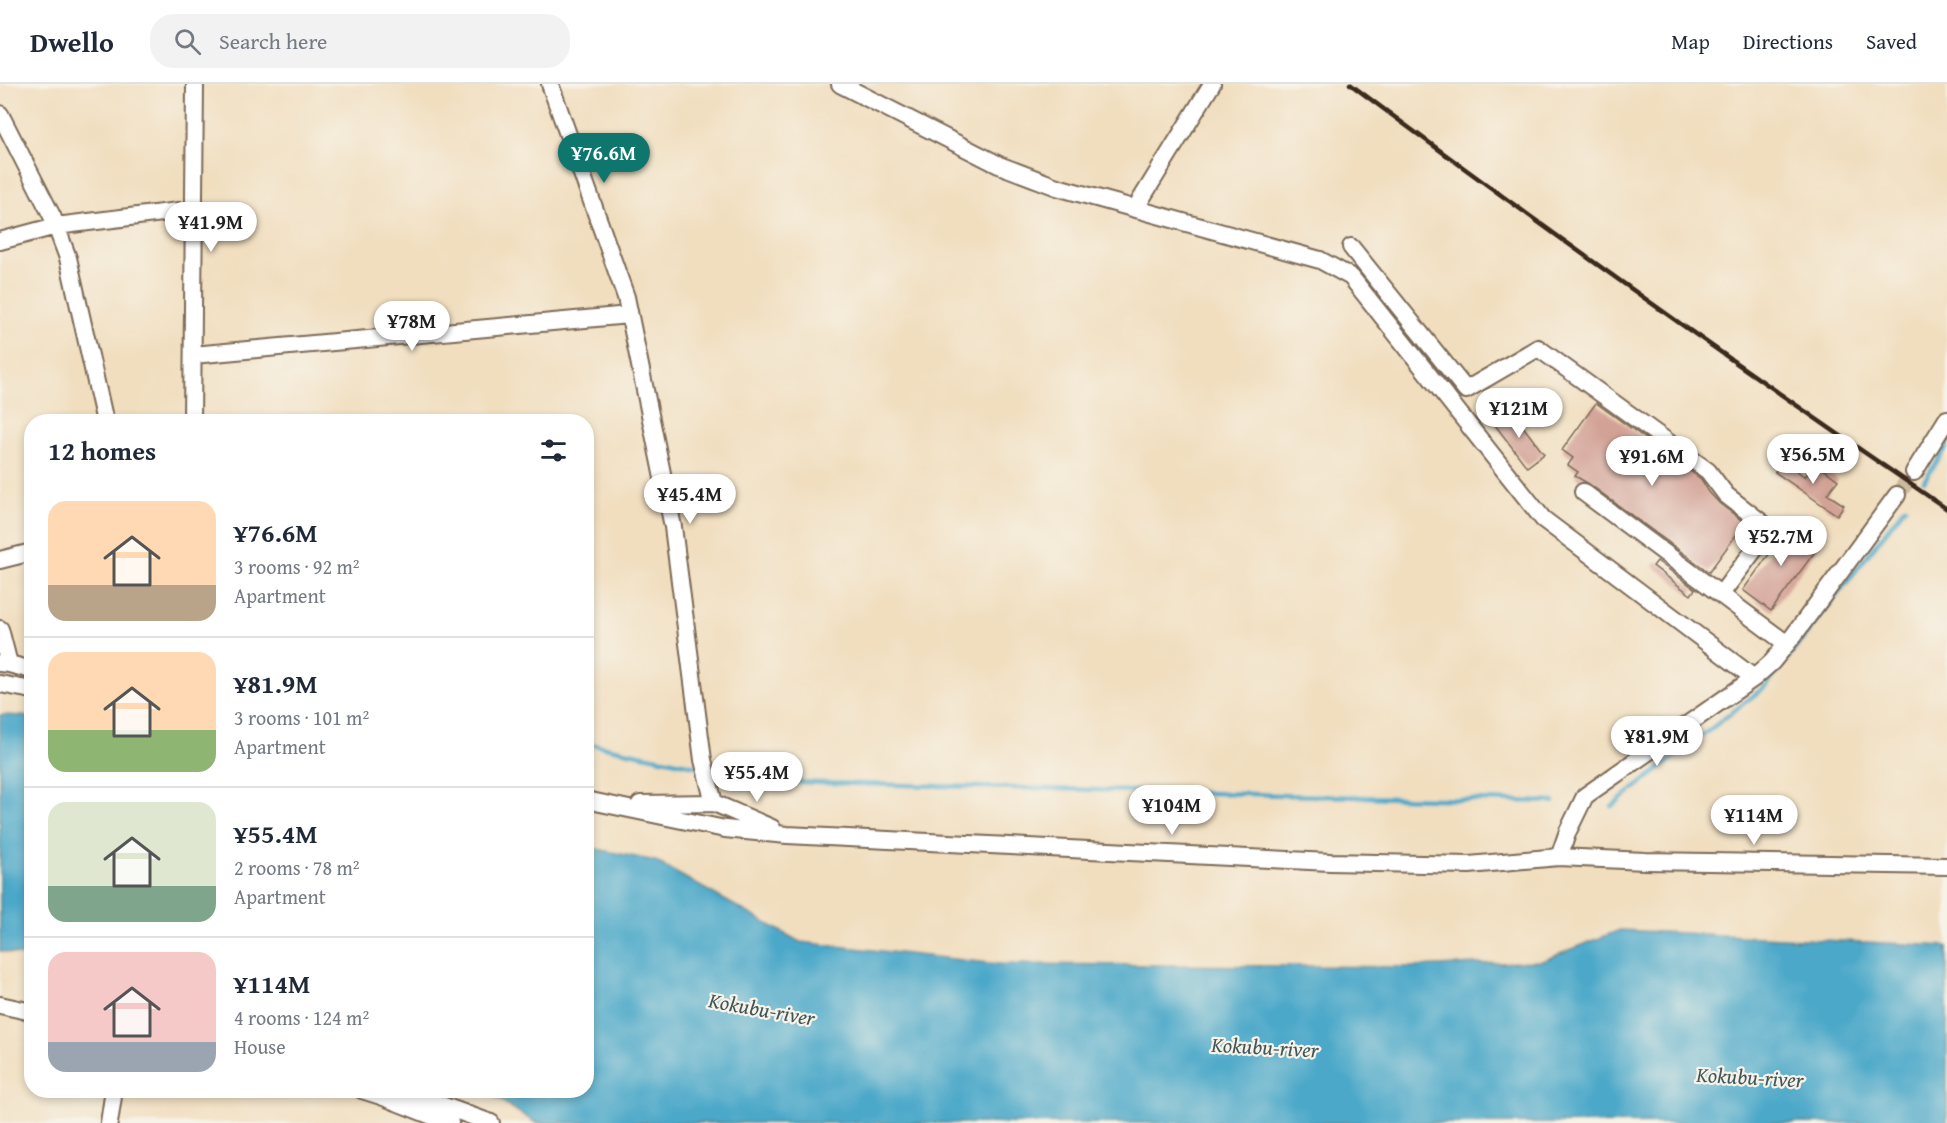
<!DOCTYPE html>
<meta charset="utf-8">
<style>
:root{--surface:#fff;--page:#f2f2f3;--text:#1f2937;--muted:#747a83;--line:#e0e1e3;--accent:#0f766e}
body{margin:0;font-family:"Gentium Book Plus",serif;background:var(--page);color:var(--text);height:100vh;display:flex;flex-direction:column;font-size:22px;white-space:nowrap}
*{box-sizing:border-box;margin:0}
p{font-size:20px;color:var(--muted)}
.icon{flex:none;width:33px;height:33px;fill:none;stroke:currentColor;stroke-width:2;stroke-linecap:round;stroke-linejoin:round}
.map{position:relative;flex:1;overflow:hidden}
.drawer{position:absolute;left:24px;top:330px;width:570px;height:684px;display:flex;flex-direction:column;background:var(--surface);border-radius:24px;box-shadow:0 3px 9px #0003}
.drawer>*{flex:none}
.price{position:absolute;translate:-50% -51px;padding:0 14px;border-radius:21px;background:#fff;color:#222;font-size:20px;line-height:39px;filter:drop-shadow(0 2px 3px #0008)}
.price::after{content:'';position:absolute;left:50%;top:36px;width:18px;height:14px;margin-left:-9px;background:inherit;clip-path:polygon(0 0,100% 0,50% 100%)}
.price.active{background:var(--accent);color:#fff}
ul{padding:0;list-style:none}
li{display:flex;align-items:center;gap:18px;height:150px;padding:0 24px}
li+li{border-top:2px solid var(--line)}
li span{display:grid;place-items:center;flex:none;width:168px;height:120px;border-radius:18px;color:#555}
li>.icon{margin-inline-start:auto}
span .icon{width:72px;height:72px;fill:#fffc;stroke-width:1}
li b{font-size:26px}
h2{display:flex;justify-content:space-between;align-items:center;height:72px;padding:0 24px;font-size:26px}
header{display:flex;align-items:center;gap:36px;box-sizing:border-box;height:84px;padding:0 30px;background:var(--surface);border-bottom:2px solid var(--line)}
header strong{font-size:28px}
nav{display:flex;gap:33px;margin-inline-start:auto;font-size:21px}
.search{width:420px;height:54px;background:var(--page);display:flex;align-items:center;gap:15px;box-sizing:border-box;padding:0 21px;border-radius:24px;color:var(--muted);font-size:22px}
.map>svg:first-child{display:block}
.water{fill:#4ba8c9;stroke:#436974;stroke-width:1.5}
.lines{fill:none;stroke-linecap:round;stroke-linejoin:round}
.stream{stroke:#4ba8c9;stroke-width:4.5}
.building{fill:#d3a296}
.minor-tunnel{stroke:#cdba9f;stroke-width:16;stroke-dasharray:16 8;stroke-linecap:butt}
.minor-casing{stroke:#7b6956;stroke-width:20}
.minor{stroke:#fff;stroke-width:16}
.rail{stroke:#3b2a1e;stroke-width:4.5}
.labels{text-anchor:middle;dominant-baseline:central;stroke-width:4.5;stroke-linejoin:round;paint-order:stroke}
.water-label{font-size:21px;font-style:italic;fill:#41565a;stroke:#f7f3e8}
</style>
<header>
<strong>Dwello</strong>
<div class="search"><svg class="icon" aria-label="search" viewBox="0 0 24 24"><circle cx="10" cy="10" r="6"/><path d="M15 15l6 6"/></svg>Search here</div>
<nav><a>Map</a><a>Directions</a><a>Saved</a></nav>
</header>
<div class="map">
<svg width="1947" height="1039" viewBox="0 0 1947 1039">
<rect width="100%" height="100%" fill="#f7f3e8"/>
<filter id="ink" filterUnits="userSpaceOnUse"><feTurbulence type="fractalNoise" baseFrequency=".0167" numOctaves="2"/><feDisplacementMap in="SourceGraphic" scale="12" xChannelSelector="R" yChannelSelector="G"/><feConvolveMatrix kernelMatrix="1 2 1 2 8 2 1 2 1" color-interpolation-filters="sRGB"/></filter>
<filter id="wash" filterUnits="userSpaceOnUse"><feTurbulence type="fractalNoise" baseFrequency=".008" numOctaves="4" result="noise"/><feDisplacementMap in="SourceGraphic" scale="24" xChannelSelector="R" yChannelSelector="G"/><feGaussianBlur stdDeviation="1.35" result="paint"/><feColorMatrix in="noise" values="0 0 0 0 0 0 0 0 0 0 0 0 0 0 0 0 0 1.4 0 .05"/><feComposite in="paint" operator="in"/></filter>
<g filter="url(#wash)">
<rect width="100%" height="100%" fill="#f1debf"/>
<path class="water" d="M0,631L25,632L31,635V874L0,867Z
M587,763L655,777L800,858L998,880L1415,883L1542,877L1620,846L1947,862V1039H536L485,1007L586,1006Z"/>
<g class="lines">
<path class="stream" d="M1924,397L1947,363
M586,659L701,683
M709,684L786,698L1554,718
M1612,722L1767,601L1905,423"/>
</g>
<g id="blocks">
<path class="building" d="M1596,319L1701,395L1709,408L1719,419L1745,439L1709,488L1589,400L1575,392L1578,388L1568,381L1573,374L1562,366Z
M1512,328L1544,370L1527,383L1495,341Z
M1784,377L1805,393L1815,379L1838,396L1827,410L1844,421L1837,431L1775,388Z
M1791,440L1820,461L1771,527L1743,506Z
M1657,477L1695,505L1691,511L1653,482Z"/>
</g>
</g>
<g filter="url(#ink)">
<use href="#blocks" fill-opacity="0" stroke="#7b6956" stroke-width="1.5"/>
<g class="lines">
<path class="minor-tunnel" d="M1897,411L1914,388"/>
<defs>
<path id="minor" d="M550,0L626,213L673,443L703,676L714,719L640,720
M840,0L999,81L1057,103L1320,176L1351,193L1543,435L1754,594
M0,30L53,134L68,174L105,338
M1135,125L1212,0
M0,157L56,142L195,125
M1351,163L1466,306L1538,264L1708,387L1726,411L1770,445L1721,510
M193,271L629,231
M192,338L195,0
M1914,388L1947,335
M1583,408L1787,560
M0,476L32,468
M0,545L9,580L0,579
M9,580L32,586
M0,600L32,606
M586,716L725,745L787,751L1330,778L1469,781L1559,773L1645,777L1947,782
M714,719L772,744
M1559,773L1568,747L1585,712L1754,594L1772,578L1794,551L1897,411
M0,921L32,928
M362,1006L381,1012L450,1039
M400,1006L491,1039
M109,1039L114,1006"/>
</defs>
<use href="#minor" class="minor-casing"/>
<use href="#minor" class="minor"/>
<path class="rail" d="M1350,0C1546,146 1745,287 1947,425"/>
</g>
</g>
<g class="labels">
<g class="water-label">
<text transform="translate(762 925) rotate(10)">Kokubu-river</text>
<text transform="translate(1265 963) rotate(3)">Kokubu-river</text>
<text transform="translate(1750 993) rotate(3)">Kokubu-river</text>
</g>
</g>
</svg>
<b class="price active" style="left:604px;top:100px">¥76.6M</b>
<b class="price" style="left:211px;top:169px">¥41.9M</b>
<b class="price" style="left:412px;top:268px">¥78M</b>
<b class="price" style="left:1519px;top:355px">¥121M</b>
<b class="price" style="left:1813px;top:401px">¥56.5M</b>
<b class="price" style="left:1652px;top:403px">¥91.6M</b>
<b class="price" style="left:690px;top:441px">¥45.4M</b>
<b class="price" style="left:1781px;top:483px">¥52.7M</b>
<b class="price" style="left:1657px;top:683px">¥81.9M</b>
<b class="price" style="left:757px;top:719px">¥55.4M</b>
<b class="price" style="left:1172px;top:752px">¥104M</b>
<b class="price" style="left:1754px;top:762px">¥114M</b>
<section class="drawer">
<h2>12 homes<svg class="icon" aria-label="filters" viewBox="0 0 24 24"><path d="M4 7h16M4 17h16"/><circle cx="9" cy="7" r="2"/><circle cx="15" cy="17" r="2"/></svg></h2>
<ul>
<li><span style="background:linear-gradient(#ffd9b3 70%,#b9a48a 0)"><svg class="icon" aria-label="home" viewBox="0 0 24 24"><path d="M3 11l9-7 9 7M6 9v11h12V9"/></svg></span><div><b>¥76.6M</b><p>3 rooms · 92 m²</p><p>Apartment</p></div></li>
<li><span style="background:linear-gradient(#ffd9b3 65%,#8fb573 0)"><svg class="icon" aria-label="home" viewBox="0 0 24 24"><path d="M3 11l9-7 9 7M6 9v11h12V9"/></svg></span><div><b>¥81.9M</b><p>3 rooms · 101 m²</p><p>Apartment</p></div></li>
<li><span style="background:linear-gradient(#dfe7d0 70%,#7fa58c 0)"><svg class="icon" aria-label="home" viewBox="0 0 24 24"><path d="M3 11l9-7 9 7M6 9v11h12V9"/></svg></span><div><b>¥55.4M</b><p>2 rooms · 78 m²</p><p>Apartment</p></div></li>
<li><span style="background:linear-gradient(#f6c9c9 75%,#9aa5b1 0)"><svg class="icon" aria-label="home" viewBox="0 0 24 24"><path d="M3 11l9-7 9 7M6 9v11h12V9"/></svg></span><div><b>¥114M</b><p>4 rooms · 124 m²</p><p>House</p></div></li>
</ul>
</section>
</div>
